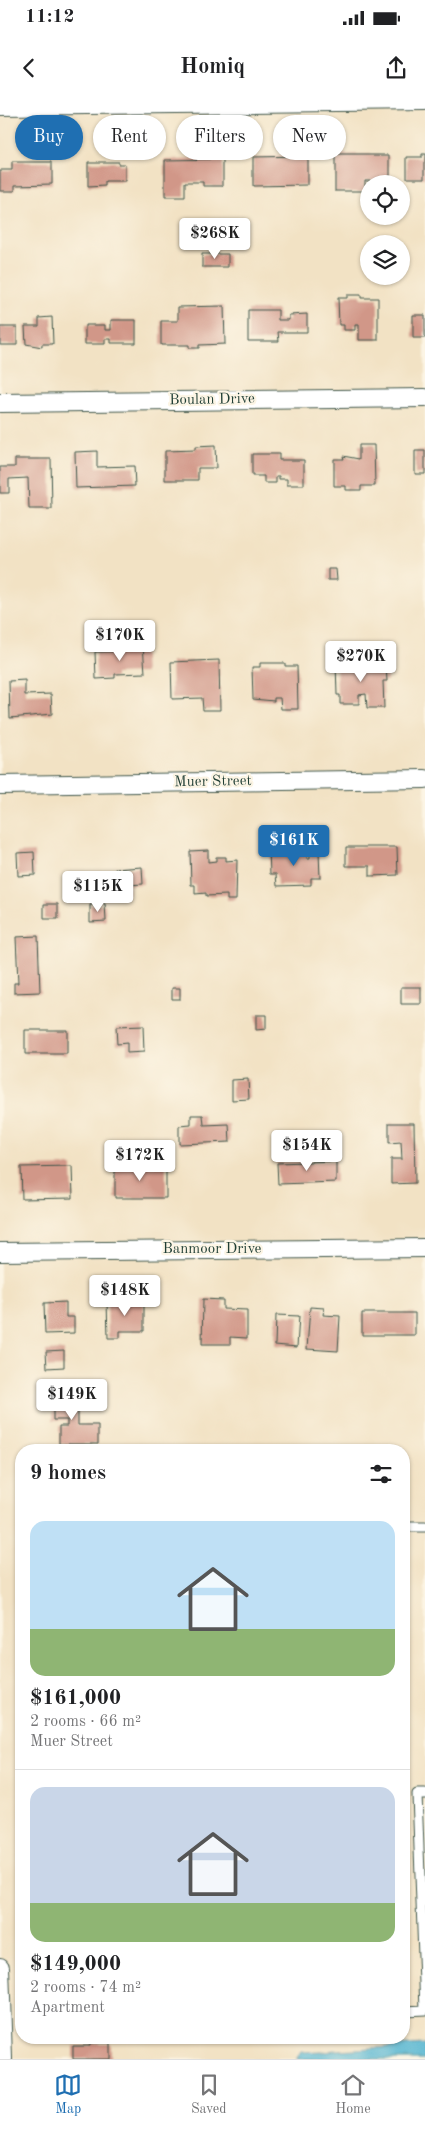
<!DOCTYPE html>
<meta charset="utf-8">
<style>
:root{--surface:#fff;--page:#f2f2f2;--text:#202124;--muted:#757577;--line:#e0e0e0;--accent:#1f6fb2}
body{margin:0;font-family:"Old Standard TT",serif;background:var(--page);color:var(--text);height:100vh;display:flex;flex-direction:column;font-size:19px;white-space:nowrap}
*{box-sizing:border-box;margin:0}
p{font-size:16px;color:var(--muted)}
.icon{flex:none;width:28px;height:28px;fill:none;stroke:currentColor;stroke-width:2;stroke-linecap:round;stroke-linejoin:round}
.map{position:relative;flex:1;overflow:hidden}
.details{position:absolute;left:15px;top:1344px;width:395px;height:600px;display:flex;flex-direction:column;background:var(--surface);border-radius:20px;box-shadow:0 1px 4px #0004}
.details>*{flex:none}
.hud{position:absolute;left:15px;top:15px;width:395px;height:45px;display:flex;gap:10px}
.buttons{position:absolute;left:360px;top:75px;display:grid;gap:10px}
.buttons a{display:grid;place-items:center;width:50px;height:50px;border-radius:50%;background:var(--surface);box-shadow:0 1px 4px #0004;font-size:25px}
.price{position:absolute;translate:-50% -42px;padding:0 11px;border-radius:5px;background:#fff;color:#222;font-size:16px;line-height:32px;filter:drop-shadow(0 1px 2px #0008)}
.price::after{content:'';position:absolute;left:50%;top:30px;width:15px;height:11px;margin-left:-8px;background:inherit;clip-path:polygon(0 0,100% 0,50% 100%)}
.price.on{background:var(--accent);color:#fff}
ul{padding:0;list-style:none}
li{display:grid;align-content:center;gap:10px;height:265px;padding:0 15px}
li+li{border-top:1px solid var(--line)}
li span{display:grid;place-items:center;height:155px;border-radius:15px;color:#555}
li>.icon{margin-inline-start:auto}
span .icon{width:90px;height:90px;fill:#fffc;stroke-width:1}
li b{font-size:21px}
h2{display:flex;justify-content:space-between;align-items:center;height:60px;padding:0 15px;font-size:21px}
.chip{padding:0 18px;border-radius:22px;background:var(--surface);box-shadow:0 1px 4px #0004;font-size:18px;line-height:45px}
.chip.on{background:var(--accent);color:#fff}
.status{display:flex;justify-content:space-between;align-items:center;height:35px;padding:0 25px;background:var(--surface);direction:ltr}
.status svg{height:14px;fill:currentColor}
header{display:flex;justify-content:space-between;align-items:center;height:65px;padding:0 15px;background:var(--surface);font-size:22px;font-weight:700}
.tab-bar{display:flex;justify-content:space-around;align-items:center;height:70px;border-top:1px solid var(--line);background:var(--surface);font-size:14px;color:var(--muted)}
.tab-bar a{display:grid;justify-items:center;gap:2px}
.tab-bar .on{color:var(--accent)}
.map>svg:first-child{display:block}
.water{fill:#53b5d2;stroke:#397983}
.building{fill:#d19788}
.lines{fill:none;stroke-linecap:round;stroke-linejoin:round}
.lane-casing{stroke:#3f564a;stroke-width:11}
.street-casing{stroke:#3f564a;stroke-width:20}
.lane{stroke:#fff;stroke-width:9}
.street{stroke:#fff;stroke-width:18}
.labels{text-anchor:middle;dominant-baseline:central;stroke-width:4.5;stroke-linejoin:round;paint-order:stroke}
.street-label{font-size:15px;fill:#1f3d34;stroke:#fcf5e5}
</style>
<div class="status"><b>11:12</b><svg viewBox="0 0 49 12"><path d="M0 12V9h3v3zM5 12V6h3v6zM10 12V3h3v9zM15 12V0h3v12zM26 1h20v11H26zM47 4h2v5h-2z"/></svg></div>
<header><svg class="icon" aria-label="back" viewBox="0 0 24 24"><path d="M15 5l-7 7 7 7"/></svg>Homiq<svg class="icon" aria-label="share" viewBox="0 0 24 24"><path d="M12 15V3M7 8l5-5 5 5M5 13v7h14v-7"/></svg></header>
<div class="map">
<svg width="425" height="1959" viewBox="0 0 425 1959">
<rect width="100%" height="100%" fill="#fcf5e5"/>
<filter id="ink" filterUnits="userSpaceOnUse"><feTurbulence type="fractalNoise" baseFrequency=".02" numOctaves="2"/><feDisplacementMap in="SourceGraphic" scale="10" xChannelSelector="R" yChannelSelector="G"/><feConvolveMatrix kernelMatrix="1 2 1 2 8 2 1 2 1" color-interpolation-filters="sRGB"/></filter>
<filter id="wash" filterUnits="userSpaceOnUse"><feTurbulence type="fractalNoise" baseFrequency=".0096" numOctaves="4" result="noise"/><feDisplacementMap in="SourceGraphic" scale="20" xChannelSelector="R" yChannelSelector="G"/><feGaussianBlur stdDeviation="1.12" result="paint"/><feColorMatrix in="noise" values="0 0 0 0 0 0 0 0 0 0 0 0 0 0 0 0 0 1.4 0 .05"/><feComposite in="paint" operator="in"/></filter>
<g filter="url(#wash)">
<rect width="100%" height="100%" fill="#f2e2c4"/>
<path class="water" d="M425,1945V1959H297L302,1952Z"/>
<g id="blocks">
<path class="building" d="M422,54H425V78H407V57H422Z
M335,55H390V80H365V91H335Z
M307,56V85L253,86V57Z
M223,59V86H203V82H185V97H165V60Z
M12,62H52V84L15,85V91H0V70H12Z
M88,62H118V64H125V82H105V86L88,87Z
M202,154H228V167H202Z
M347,195H361V198H378V240H359V225H355V230H344V225H339L338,198H347Z
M224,206L225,244L199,245V248H189V245H161V221H178V207Z
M248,210H278V220H289V215L307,214V232H278L279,241H248Z
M413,215H425V238H413Z
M52,217L53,244H42V247L26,244L25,226H39V218Z
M111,220H136V243H111V239H105V244H85V225H105V230H111Z
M0,227H17V245H0Z
M359,345H374L375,386H361V390H346V386H334V359H344L343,356L359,359Z
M215,346L216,368H198V380H165V351L195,350V347Z
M97,351V367L134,366L135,386L76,388L75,352Z
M415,351H425V374H415Z
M252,354H279V360H304V385H287V379H279V376H276V383H264V376H252Z
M15,359H51L52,409H29L28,378L9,379V393H0V367H15Z
M328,469H336L337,480H328Z
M143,544L145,573L115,574V578L96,579L95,552L130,551V545Z
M219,560L220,610H203L202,598L172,599L171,562Z
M382,561V565H386L387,581H383L384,608H367L366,594L359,595V604H340V595H337L336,563Z
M260,563H285V566H297L298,609H281L280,598H274V601L253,599L252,567H260Z
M25,580V595L51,594L52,614L10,618L9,581Z
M346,747H397L398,775L370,776V766H346Z
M290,748V752L307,751V759H310V752H319L320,778H311V785L277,786L276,774H270L269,749Z
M208,750V762L216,761V757H226V761L237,760L236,800H227V795L206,796V793L195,794V785H191L190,751Z
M34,752L35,775L18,776L17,753Z
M142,767L143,784L128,785V794H115V769Z
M44,804H58V819H44Z
M105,804L106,821L90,822V805Z
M38,836L40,892L14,893V883H18L16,837Z
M401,887H421V904H401Z
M172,888H180V899H172Z
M256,915H266V929L256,930Z
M143,926L144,952L127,953V943L117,944L116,927Z
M25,930H67V954H25Z
M248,979L249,999L232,1000V980Z
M191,1015H203L204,1025L229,1024L230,1042L179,1044V1026L191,1025Z
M389,1023H414L415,1083L391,1084V1059H402L401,1042L389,1043Z
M336,1061V1082L278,1084L277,1063Z
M72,1066L73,1098L22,1099L21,1067Z
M115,1066H166V1098H115Z
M203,1199L223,1200V1209L247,1210V1238L230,1237V1244H202Z
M144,1200V1231H120V1238H108L107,1201Z
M66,1202V1217H74V1233L45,1234L44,1203Z
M310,1207L324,1208L323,1215L340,1216L338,1251L307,1249Z
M362,1213H415V1235H362Z
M276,1215L299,1216L297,1247L275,1245Z
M64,1250V1267L47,1268L46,1251Z
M53,1290H62V1293H78V1325H98V1344H59V1326H67V1320H53Z
M90,1943H110V1959H73V1946H90Z"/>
</g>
</g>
<g filter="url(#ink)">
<use href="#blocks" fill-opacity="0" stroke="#3f564a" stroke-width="1"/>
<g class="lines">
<defs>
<path id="lane" d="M404,1427H425
M404,1911L425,1910L417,1694H425"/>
<path id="street" d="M0,6L425,1
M0,303L425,298
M0,685L425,679
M0,1152L425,1148
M0,1867L3,1959"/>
</defs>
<use href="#lane" class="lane-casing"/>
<use href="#street" class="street-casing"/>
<use href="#lane" class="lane"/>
<use href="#street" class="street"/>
</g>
</g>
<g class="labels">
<g class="street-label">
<text transform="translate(212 300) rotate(-1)">Boulan Drive</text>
<text transform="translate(213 682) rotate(-1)">Muer Street</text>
<text x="212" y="1149">Banmoor Drive</text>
</g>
</g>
</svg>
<div class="buttons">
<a><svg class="icon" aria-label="locate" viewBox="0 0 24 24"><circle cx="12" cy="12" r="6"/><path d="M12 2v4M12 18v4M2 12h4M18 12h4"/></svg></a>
<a><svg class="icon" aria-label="layers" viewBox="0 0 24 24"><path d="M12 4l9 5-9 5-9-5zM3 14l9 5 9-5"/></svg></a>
</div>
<b class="price" style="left:215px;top:160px">$268K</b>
<b class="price" style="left:120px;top:562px">$170K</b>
<b class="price" style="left:361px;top:583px">$270K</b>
<b class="price on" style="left:294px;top:767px">$161K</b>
<b class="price" style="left:98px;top:813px">$115K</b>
<b class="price" style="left:307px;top:1072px">$154K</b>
<b class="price" style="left:140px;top:1082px">$172K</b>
<b class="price" style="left:125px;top:1217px">$148K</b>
<b class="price" style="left:72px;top:1321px">$149K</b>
<div class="hud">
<a class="chip on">Buy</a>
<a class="chip">Rent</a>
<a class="chip">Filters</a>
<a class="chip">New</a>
</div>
<section class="details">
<h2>9 homes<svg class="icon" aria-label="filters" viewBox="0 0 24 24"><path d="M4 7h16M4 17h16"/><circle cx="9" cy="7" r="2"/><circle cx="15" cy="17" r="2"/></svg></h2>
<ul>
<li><span style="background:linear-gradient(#bfe0f5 70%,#8fb573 0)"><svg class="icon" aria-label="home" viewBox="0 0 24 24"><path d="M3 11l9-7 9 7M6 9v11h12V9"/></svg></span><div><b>$161,000</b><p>2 rooms · 66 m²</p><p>Muer Street</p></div></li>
<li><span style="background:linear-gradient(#c9d6e8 75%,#8fb573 0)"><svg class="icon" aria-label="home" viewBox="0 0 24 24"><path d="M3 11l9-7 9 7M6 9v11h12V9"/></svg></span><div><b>$149,000</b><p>2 rooms · 74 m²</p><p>Apartment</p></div></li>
</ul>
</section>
</div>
<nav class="tab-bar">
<a class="on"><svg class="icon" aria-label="map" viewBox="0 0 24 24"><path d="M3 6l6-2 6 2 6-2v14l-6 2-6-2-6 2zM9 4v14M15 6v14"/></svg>Map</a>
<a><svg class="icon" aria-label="saved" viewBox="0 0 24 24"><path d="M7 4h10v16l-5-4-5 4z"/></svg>Saved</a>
<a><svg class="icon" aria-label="home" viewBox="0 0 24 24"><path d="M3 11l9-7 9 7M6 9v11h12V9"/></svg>Home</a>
</nav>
